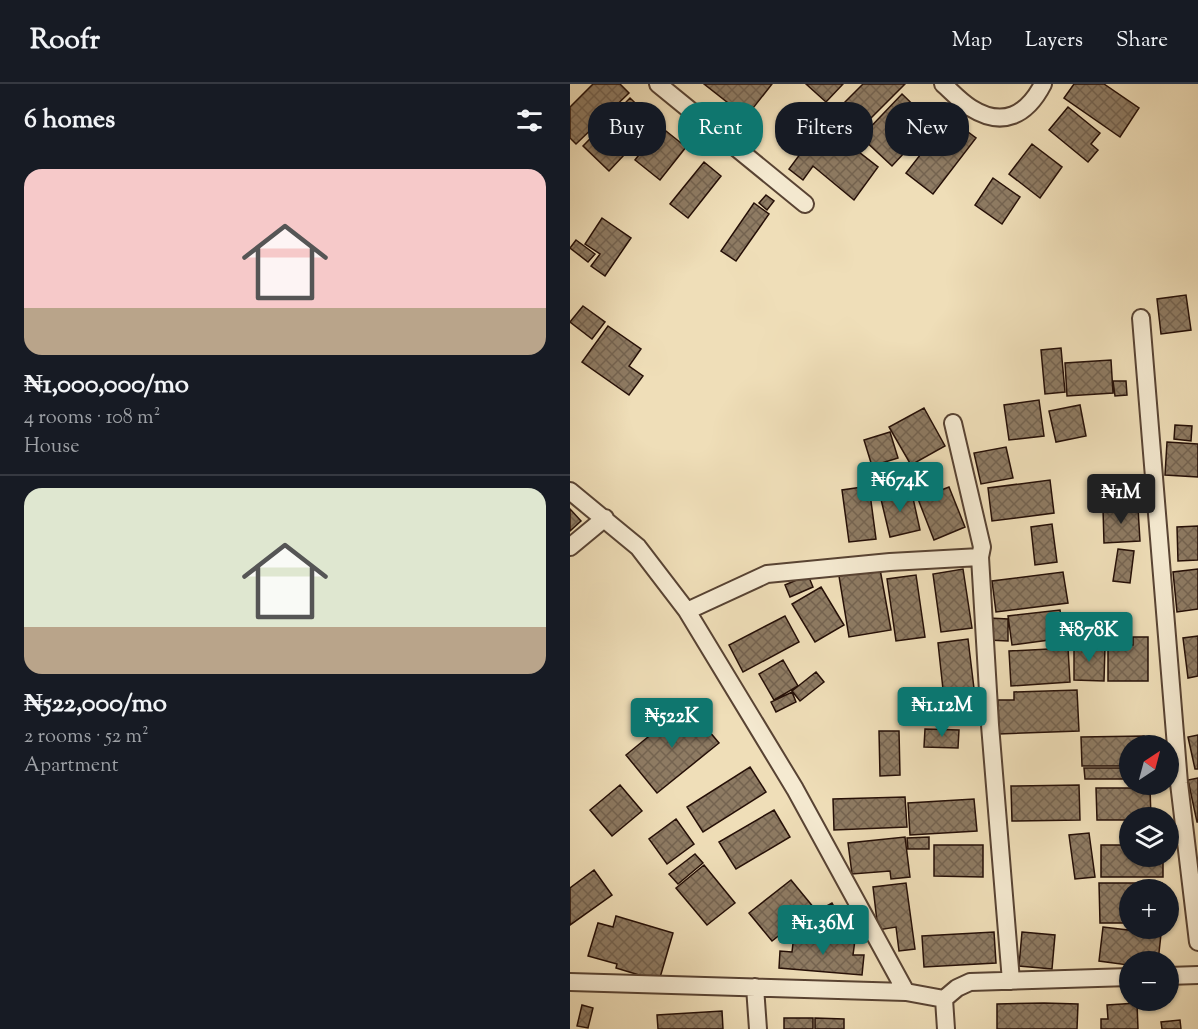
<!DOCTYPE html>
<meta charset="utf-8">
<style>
:root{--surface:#171b24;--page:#242831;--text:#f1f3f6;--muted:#9ea1a6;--line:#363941;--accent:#0f766e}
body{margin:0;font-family:"Sorts Mill Goudy",serif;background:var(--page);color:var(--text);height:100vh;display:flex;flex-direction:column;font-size:22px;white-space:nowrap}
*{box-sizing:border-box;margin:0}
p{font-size:20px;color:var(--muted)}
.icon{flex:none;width:33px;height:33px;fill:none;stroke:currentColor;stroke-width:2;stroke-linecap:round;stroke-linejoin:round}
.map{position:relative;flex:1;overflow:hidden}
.details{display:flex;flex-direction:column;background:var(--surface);width:570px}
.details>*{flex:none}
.banner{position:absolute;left:18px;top:18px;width:519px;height:54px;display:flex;gap:12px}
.needle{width:39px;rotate:36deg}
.tools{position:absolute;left:549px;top:651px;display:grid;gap:12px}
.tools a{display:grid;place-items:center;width:60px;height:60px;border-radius:50%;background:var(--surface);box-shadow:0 2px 4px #0004;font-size:30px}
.price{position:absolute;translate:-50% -51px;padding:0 14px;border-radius:6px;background:var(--accent);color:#fff;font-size:20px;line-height:39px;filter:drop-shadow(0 2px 3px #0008)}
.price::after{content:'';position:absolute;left:50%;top:36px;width:18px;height:14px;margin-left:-9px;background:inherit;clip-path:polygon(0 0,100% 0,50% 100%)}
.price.selected{background:#222;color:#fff}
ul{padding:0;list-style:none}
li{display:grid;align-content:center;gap:12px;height:318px;padding:0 24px}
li+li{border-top:2px solid var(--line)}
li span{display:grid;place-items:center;height:186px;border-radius:18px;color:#555}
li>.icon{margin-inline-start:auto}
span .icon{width:108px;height:108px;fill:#fffc;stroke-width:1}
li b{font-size:26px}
h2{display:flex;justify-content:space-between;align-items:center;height:72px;padding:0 24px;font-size:26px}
.tag{padding:0 21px;border-radius:24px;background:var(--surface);box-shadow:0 2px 4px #0004;font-size:21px;line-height:54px}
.tag.selected{background:var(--accent);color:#fff}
header{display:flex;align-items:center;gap:36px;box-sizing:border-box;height:84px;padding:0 30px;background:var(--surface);border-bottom:2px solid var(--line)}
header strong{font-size:28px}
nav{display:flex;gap:33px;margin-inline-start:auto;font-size:21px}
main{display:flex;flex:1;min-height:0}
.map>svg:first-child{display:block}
.building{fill:url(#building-cross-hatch);stroke:#250f07;stroke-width:1.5}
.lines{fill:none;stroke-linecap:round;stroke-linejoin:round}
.minor-casing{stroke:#584333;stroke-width:20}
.minor{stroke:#f5ead1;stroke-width:16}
</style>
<header>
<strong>Roofr</strong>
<nav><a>Map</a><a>Layers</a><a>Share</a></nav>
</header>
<main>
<section class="details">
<h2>6 homes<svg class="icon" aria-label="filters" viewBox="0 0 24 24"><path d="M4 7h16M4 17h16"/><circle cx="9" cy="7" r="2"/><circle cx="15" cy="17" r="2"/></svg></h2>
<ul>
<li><span style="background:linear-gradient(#f6c9c9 75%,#b9a48a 0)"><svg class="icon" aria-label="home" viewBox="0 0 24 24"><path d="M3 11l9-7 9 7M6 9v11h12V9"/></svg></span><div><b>₦1,000,000/mo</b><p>4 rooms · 108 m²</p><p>House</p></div></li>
<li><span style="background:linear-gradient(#dfe7d0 75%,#b9a48a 0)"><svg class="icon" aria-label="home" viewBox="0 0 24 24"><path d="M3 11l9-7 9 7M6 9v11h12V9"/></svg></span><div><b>₦522,000/mo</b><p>2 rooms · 52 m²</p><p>Apartment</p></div></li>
</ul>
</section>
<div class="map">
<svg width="628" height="945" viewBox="0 0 628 945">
<defs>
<pattern id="building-cross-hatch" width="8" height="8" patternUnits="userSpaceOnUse" patternTransform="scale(1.5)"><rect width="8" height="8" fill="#8e7b63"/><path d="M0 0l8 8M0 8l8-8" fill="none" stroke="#746350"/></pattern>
</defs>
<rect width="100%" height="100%" fill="#efdeb8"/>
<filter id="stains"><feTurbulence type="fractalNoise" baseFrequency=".00333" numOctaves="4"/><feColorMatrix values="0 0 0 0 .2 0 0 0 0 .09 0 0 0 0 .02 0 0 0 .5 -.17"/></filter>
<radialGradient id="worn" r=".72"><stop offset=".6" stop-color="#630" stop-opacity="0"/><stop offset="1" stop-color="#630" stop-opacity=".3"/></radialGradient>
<path class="building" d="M23,0H50L59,9L6,60L0,54V23Z
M134,0H202L176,33Z
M236,0H273L256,18Z
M293,0H335L289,46L268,25Z
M504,0H534L569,24L550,53L494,14Z
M332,10L362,39L322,82L291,53Z
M60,14L85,38L39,87L13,62Z
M498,23L530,49L521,60L528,66L518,78L479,46Z
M379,34L406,54L363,110L336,89Z
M253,39L292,64L289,68L308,83L284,116L243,82L233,96L219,85Z
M91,43L116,63L90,96L65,76Z
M462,60L492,83L470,114L439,90Z
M134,78L151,92L118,134L100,120Z
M423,94L450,113L432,140L405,121Z
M196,111L204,117L197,126L189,119Z
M184,119L199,130L166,177L151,167Z
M32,134L61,154L35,192L21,182L30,170L15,160Z
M6,156L25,170L18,178L0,164Z
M616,211L621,246L591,250L587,215Z
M13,222L35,238L22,255L0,238Z
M38,242L71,265L59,282L73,292L59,311L12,278Z
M491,264L495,308L475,310L471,266Z
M541,276L543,309L497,312L495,279Z
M543,297H556L557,311L545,312Z
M469,316L474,352L439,356L434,321Z
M510,321L516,352L486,358L479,327Z
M354,324L375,362L341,381L319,343Z
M605,341L622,342L621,357L604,355Z
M320,348L328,374L302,382L294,356Z
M597,358L628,360V393L595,391Z
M436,363L443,394L411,400L404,369Z
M480,396L484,429L422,437L418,404Z
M299,402L306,455L279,458L272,406Z
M379,403L395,443L364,456L348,415Z
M341,405L350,446L320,453L310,411Z
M568,424L570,457L534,459L533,425Z
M0,425L11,437L0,447Z
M482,440L487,478L465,481L461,443Z
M628,442V476L608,477L607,443Z
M548,465L564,467L560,499L543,497Z
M310,485L321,546L279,553L269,492Z
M393,485L402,544L371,548L363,490Z
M628,485V525L607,528L603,488Z
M493,488L498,519L426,528L422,497Z
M238,491L243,503L220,513L215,501Z
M346,491L355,553L326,557L317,495Z
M251,503L274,541L245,558L222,520Z
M490,526L494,554L442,561L438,532Z
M215,532L229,558L173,588L159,561Z
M419,534L438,535V557L418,556Z
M628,552V592L618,594L613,554Z
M563,553H578V597H538V561H563Z
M398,555L406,621L375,624L368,559Z
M504,561L535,562L534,597L504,596Z
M498,564L500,598L441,602L439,567Z
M213,576L228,602L204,616L189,590Z
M246,588L254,598L230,617L222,607Z
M507,606L509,647L429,650L428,616H444V608Z
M222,608L226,618L206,628L201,618Z
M117,621L149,659L87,709L56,671Z
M355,645L389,646L388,664L354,663Z
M309,647H329L330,691L310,692Z
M628,651V685H625L618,653Z
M574,652V662H560V682H512L511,653Z
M180,683L196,708L133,748L117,723Z
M514,684H560V695H515Z
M628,694V738H627L618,696Z
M50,701L72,727L42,752L20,726Z
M509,701L510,736L442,737L441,702Z
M526,704H580L581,734H560V736H527Z
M335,713L337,743L264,746L263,715Z
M404,715L407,747L340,751L338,719Z
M204,726L220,753L166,785L149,758Z
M106,735L124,760L97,780L79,755Z
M519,749L525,793L505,795L499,751Z
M335,753L340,793L321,795L320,787L282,790L278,759Z
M359,753V765H338L337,754Z
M364,761H413V793L364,792Z
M531,761H560V772H593V793H531Z
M125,770L133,779L108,800L99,790Z
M134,781L165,819L137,841L106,804Z
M24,786L42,811L0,841V804Z
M221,796L244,824L202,857L179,829Z
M336,799L345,865L329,867L326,843L308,846L303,803Z
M529,799H592V806H560V839H530Z
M598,812H602V839H598Z
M262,819L275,842L264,848L260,842L243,852L233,835Z
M46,832L103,849L89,897L46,884L47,880L18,872L28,839L43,843Z
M533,843L591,850L588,878L558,877V881L529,877Z
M424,848L426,879L354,883L352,852Z
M452,848L485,851L482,885L449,882Z
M224,851L285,856L283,871H294L292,891L209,884L210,867L222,868Z
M474,919L508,920L507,945H427V920Z
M567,919L568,945H531V935H538L537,921Z
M12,921L23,924L18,944L7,942Z
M152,927L153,945H88L87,931Z
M214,934H243V945H214Z
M245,934L274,935V945H245Z
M610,936L611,945H592L591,938Z"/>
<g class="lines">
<defs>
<path id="minor" d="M88,0L235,120
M373,0C382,8 391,18 401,24C433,44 457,31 473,0
M571,234L609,699L628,858
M383,339L412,463L410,473L420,641L441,897
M0,407L68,463L117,527L225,705L336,908
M0,463L35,434
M117,527L197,490L320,478L410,473
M598,892L628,891
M0,898L336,908L374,915
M185,903L188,945
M374,915L387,904L400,898L560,893
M374,915L376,945"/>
</defs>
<use href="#minor" class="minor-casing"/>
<use href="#minor" class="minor"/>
</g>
<rect width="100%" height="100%" filter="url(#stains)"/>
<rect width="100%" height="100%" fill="url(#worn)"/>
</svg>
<div class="tools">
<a><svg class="needle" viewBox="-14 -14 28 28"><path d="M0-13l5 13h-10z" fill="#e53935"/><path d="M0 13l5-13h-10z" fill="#9ea1a6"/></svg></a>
<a><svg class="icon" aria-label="layers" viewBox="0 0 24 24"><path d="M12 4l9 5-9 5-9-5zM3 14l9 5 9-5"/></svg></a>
<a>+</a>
<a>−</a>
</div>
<b class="price" style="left:330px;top:429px">₦674K</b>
<b class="price selected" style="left:551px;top:441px">₦1M</b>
<b class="price" style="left:519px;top:579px">₦878K</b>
<b class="price" style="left:372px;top:654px">₦1.12M</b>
<b class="price" style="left:102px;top:665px">₦522K</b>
<b class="price" style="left:253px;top:872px">₦1.36M</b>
<div class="banner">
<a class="tag">Buy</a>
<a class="tag selected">Rent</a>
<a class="tag">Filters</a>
<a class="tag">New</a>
</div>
</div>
</main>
